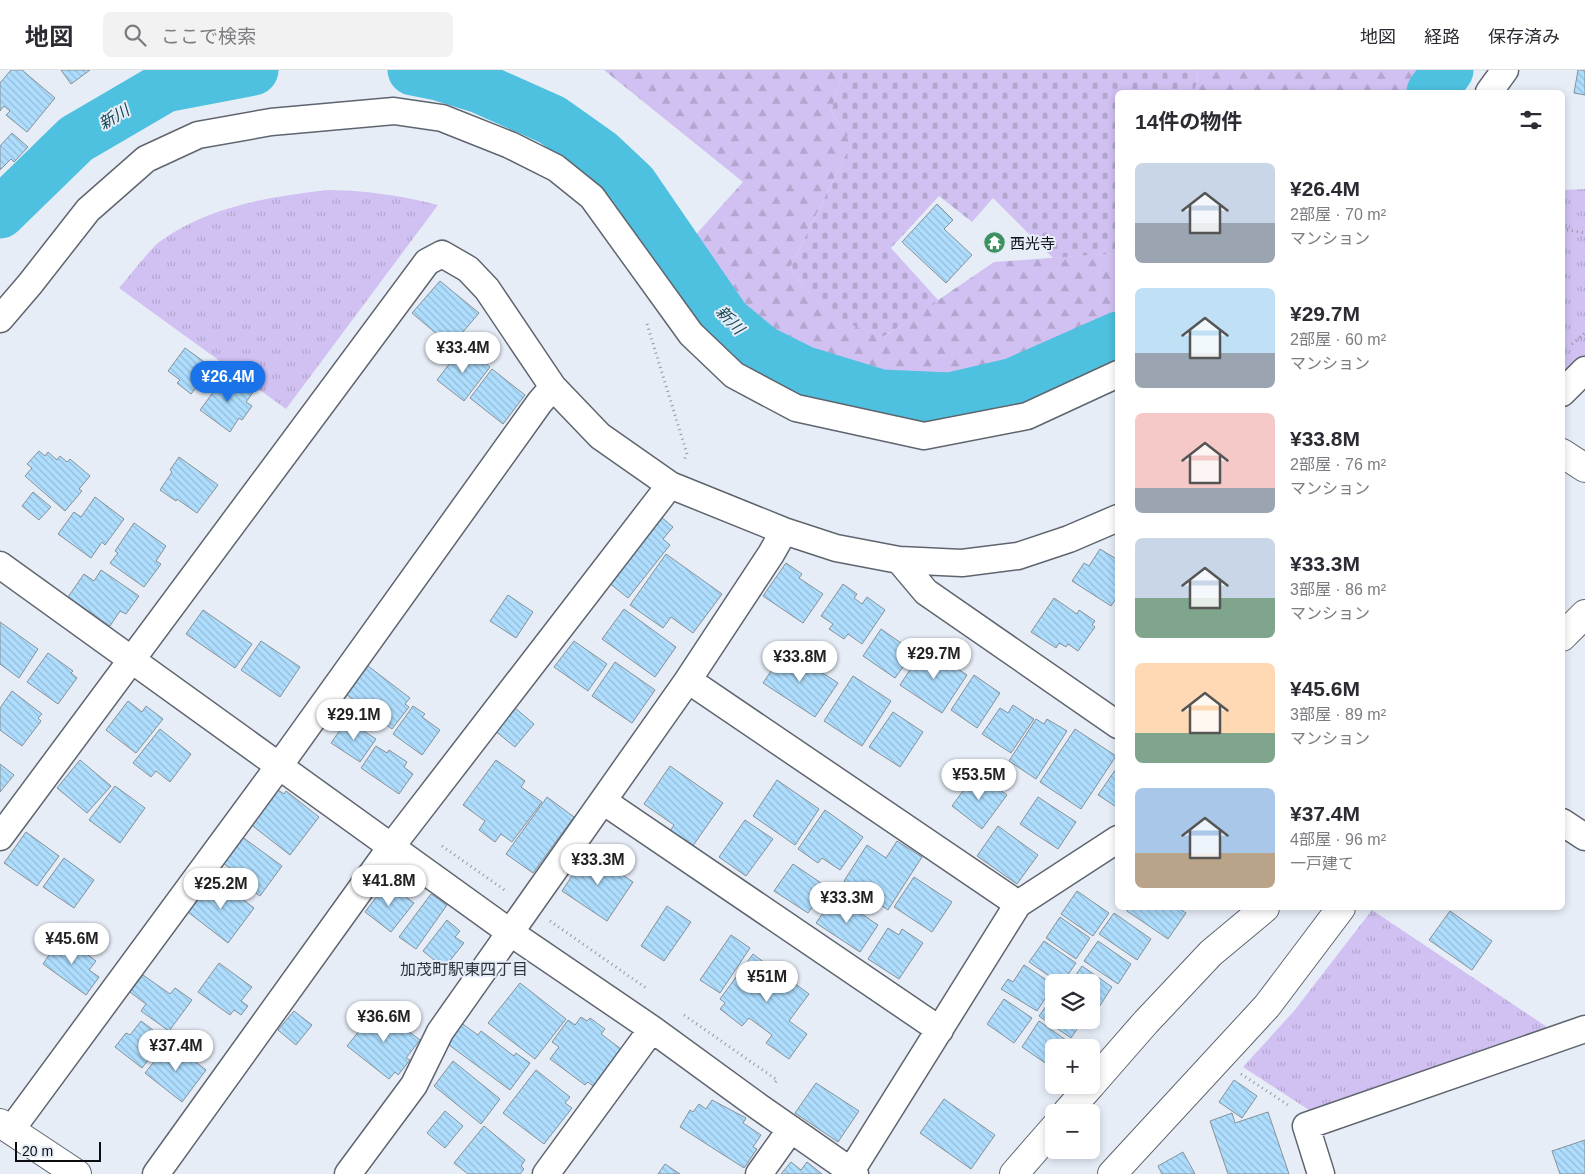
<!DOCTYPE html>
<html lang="ja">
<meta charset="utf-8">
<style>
:root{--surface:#fff;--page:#f2f2f3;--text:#2b2b33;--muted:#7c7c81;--line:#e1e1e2;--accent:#1a73e8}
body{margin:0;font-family:Helvetica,"Noto Sans JP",sans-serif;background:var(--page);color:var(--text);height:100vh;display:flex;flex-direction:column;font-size:19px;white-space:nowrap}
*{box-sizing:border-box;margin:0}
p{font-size:16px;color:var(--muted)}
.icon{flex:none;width:28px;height:28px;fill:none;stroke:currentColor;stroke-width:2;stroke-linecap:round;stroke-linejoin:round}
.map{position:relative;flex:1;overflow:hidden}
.side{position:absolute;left:1115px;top:20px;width:450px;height:820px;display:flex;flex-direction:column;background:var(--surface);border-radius:8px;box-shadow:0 2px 8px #0003}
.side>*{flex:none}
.buttons{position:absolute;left:1045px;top:904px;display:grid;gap:10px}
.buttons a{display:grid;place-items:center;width:55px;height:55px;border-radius:8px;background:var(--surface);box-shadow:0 2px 8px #0003;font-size:25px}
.scale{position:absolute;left:15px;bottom:12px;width:86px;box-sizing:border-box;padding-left:5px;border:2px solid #0b0d10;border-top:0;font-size:14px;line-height:18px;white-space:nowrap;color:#0b0d10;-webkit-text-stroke:4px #e6edf7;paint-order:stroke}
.price{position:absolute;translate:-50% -42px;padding:0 11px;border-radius:18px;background:#fff;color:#222;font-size:16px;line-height:32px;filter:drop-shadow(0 1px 2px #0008)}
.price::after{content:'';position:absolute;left:50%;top:30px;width:15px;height:11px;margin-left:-8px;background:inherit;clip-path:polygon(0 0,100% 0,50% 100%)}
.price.on{background:var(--accent);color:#fff}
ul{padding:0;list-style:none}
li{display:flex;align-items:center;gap:15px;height:125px;padding:0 20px}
li span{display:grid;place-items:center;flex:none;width:140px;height:100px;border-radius:8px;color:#555}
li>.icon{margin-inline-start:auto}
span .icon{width:60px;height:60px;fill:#fffc;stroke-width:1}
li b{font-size:21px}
h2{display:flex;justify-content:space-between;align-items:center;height:60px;padding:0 20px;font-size:21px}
header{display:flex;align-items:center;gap:30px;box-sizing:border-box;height:70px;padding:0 25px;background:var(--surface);border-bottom:1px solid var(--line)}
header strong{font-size:24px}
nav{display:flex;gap:28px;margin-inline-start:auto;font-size:18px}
.search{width:350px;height:45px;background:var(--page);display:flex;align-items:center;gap:12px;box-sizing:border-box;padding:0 18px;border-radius:8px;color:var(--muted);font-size:19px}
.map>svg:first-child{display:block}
.grass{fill:url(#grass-tufts)}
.forest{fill:url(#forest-firs)}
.cemetery{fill:url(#cemetery-stones)}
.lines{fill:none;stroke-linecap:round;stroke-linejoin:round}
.river{stroke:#4dc1df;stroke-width:51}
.building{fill:url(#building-back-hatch);stroke:#879198}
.street-casing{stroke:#5f656e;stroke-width:29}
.secondary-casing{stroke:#5f656e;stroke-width:30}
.path{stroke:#92979e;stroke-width:3;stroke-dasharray:1 4;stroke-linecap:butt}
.street{stroke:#fff;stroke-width:26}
.secondary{stroke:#fff;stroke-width:28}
.labels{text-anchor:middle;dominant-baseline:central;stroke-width:4;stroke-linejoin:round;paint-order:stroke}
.poi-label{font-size:15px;fill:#0b0d10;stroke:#e6edf7;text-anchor:start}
.water-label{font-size:16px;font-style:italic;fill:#134652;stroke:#e6edf7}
.neighbourhood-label{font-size:16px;fill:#30353d;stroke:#e6edf7}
</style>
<header>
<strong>地図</strong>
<div class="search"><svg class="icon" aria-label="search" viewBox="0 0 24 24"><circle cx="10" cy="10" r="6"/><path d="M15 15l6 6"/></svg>ここで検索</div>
<nav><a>地図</a><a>経路</a><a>保存済み</a></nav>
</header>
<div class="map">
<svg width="1585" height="1104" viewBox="0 0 1585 1104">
<defs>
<pattern id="grass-tufts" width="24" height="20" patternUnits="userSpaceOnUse" patternTransform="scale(1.25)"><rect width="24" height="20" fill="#d1c1f2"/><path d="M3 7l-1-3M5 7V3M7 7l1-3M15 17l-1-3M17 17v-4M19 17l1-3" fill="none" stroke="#b2a5ce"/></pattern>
<pattern id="forest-firs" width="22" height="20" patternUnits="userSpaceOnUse" patternTransform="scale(1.25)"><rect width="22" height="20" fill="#d1c1f2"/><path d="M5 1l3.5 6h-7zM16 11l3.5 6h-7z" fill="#b2a5ce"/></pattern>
<pattern id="cemetery-stones" width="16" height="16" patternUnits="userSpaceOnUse" patternTransform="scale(1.25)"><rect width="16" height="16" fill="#d1c1f2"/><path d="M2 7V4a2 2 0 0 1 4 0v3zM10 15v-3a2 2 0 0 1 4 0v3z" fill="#b2a5ce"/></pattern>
<pattern id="building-back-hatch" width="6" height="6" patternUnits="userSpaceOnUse" patternTransform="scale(1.25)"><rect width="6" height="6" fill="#aeddfd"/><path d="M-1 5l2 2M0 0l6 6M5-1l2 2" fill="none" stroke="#94bcd8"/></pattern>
</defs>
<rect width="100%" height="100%" fill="#e6edf7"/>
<path class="grass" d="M1585,119V287L1563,311V120Z
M329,120C369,121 398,125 438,135L286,339L119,218C130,206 150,178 162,170C210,136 272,126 329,120Z
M1372,840L1550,959L1309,1040L1243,997L1294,941Z"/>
<path class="forest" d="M604,0H844L831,41L851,74L790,198C814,234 842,254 884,267L994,192L1117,183V257L1081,277L943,321L856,304L746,248L691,170L743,112Z
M1196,0H1437L1420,22H1194L1198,8Z"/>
<path class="cemetery" d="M844,0H1196L1198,8L1194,22H1118L1117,183L1053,188L993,128L972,152L939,126L891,178L939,231L883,267C841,254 815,235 790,198L851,74L831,41Z"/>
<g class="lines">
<path class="river" d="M413,0L438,5L480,18L552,50L600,84L632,114L726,251L761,280L803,301L881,325L950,328L1014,313L1118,267
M1432,22L1448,0
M0,143L76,69L165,17L253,0"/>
</g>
<path class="building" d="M11,0H22L55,28L27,62L6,45L10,41L4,36L0,41V13Z
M61,0H90L71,14Z
M1578,0H1585V25L1574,23Z
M12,63L28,77L14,92L11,89L0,100V76Z
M937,134L953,150L944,159L972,185L946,213L902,172Z
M440,211L479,243L451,276L412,243Z
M463,276L490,297L464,331L437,310Z
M185,278L214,299L201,318L198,315L191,324L177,313L180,310L168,301Z
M492,299L525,325L503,354L470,328Z
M226,305L238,315L240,312L254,321L246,332L252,336L242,350L239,348L230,362L200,340Z
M39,381L45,386L48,382L57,390L60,386L67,392L70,389L90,406L79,419L82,421L65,441L25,406L32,398L27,394Z
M179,387L218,415L197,443L177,429L176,431L160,420L172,402L170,400Z
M33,422L51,437L39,450L22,436Z
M95,427L124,449L105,475L102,472L91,488L58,464L74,442L81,447Z
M660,446L673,457L663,469L670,475L628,528L608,512Z
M134,453L166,476L156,491L161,494L144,517L110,493L118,483L115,481Z
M1100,479L1118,490V526L1111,536L1072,511L1084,493L1089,496Z
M666,484L722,524L693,563L671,547L663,558L630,535Z
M786,493L802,504L799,508L823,524L803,553L763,526Z
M101,500L139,526L126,544L120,541L110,556L68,527L84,504L94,511Z
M843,514L857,524L854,528L862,534L867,527L885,540L862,574L848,564L844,569L829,559L833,554L821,546Z
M508,525L533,542L516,568L490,551Z
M1054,528L1077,544L1079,540L1095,551L1092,555L1095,557L1078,581L1068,574L1066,577L1059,573L1056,578L1031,562Z
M624,539L676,577L655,607L602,569Z
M203,540L252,574L235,598L186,564Z
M0,552L38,579L19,608L0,594Z
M881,559L914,582L895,608L863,586Z
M261,571L300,597L280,627L241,600Z
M574,571L607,594L588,621L554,597Z
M925,577L967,605L942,643L900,615Z
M786,579L838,613L815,647L763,613Z
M48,583L73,601L71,603L77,608L58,634L27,612Z
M615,592L655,620L632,653L592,626Z
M368,596L410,628L405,634L409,637L392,659L346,624Z
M974,605L1000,623L977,658L951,640Z
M853,606L891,631L862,676L824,651Z
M12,621L42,644L38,648L41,651L22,676L0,660V638Z
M128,631L142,642L146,636L163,649L136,683L106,660Z
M509,633L534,654L515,677L489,656Z
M1013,635L1034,649L1011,683L982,664L1000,638L1008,643Z
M413,636L425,644L422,647L440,660L422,685L393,664Z
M893,642L923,662L900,697L869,677Z
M1036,649L1044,654L1047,649L1067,661L1036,709L1009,691Z
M347,650L376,669L360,692L331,673Z
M160,659L191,684L170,712L156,701L151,707L133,693Z
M1075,659L1116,686L1081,739L1040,712Z
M376,676L387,683L389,680L407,692L404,697L413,704L399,724L361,698Z
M80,690L111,716L87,743L57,718Z
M496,690L525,711L521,717L542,732L512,772L501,764L495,772L479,760L485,751L463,735Z
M0,694L14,705L0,722Z
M670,696L723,733L692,777L670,761L674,755L644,734Z
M1118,696V738L1098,725Z
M976,703L1007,725L982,759L952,736Z
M777,710L819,739L795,775L753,746Z
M115,716L145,738L120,773L89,750Z
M278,720L284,724L286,721L319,747L290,785L249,753L264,739Z
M547,727L574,747L533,803L506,784Z
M1038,727L1076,752L1058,779L1020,754Z
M825,740L863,767L840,800L822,788L818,793L798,779Z
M745,750L773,769L746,806L719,787Z
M998,756L1038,785L1017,814L977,786Z
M26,762L59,786L37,816L4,793Z
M241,766L282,796L260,826L230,805L233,800L223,793Z
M897,771L922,787L888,840L844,811L867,775L886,788Z
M588,782L633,812L607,851L562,821Z
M64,788L94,810L74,838L43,817Z
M793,794L827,817L808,843L774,821Z
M914,807L952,832L932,862L894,837Z
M215,808L254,838L228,873L188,842Z
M387,813L414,833L391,862L365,842Z
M1077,821L1109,843L1093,866L1061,844Z
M431,824L447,835L416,879L399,867Z
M835,826L878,855L860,882L816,853Z
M667,836L691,852L664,891L641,876Z
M1129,838H1178L1186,843L1168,869L1127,841Z
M1450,841L1492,871L1472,900L1429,870Z
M1114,843L1151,869L1137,890L1099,864Z
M1060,847L1090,868L1076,889L1046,868Z
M447,850L460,861L455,867L464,873L444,898L423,881Z
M888,858L899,865L902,859L923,873L899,909L868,889Z
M731,865L750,878L720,923L700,910Z
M62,866L96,891L89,900L99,907L86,925L43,894Z
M1044,871L1076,893L1063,912H1058L1029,892Z
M1098,871L1131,894L1118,914L1084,891Z
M753,884L773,899L779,891L791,900L786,907L809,924L789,951L807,964L789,989L766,973L772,965L749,948L742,956L720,939L725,933L720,929Z
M219,893L252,917L241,931L248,936L241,945L234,940L230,945L198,922Z
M1024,895L1054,915L1037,941L1001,919L1008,909L1013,912Z
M1082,896L1112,917L1099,937L1091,932V912H1071Z
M143,905L170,924L175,918L192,930L169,961L141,941L146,934L130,922Z
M520,913L566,949L535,989L488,953Z
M1054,925V950H1083L1071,968L1039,946Z
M1004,929L1032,948L1014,973L987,954Z
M381,934L397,947L394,950L420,970L406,988L410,990L398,1005L395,1002L389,1009L347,976Z
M294,941L312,955L296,975L278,960Z
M581,947L587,951L590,948L605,959L601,964L621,979L593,1016L588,1012L585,1015L550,989L559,977L552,972L568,950L575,955Z
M141,951L165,969L142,998L115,977L126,963L130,965Z
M1039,951L1066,970L1061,978H1054V999L1022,977Z
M460,952L478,965L481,961L514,986L516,983L530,993L510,1020L445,972Z
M170,972L206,1000L182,1032L145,1003Z
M453,991L500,1029L481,1054L434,1016Z
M536,1000L570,1027L565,1033L572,1038L544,1074L503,1043Z
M1234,1010L1257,1026L1242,1048L1219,1032Z
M816,1013L859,1041L838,1072L795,1043Z
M944,1029L995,1065L971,1099L920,1063Z
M712,1030L746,1048L743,1053L761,1065L753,1077L757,1079L744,1098L680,1057L690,1040L693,1042L699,1034L706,1039Z
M445,1041L463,1056L445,1078L427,1063Z
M1268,1042L1289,1104H1228L1210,1051L1232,1043L1235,1053Z
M484,1056L525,1090L521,1096L524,1099L520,1104H468L454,1093Z
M1585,1070V1104H1560L1552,1081Z
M1183,1082L1195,1104H1162L1158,1096Z
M791,1092L801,1100L807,1092L822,1104H781Z
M665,1094L680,1104H658Z"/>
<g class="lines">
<defs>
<path id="street" d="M1489,22L1505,0
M0,249L30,214L88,140L146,89L198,65L271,52L394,41L442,48L510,75L556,98L592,127L691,264L734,305L796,338L924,366L1027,346L1118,304
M1562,323L1585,300
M899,490L926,522L1118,655
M0,495L511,863L652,959L759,1037L855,1104
M688,610L1018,834
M603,731L940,960
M1562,752L1585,767
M0,767L427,192L442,184L468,199L487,219L553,317L600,366L670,415L784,461L836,478L899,490L962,493L1018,486L1069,469L1118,448
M11,1060L279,696L540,332L553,317
M851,1101L1018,834L1118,769
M156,1104L391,777L670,415
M348,1104L414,1015L440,962L688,610L771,484L784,461
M546,1104L652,959
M759,1104L791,1059
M1321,1104L1306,1056L1585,959"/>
<path id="secondary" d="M1562,383L1585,398
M1562,567L1585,544
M1091,1015L1146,952L1211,883L1265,838
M1067,1042L1091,1015
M0,1053L77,1104
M1014,1104L1054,1058
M1112,1104L1267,936L1341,838"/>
</defs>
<use href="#street" class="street-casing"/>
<use href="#secondary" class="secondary-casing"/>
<path class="path" d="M1562,159L1585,163
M647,254L687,384L684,390
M1572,274L1585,263
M442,776L506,821
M550,851L646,918
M684,945L777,1010L774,1014
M1241,1004L1288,1035"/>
<use href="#street" class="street"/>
<use href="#secondary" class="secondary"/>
</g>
<defs>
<symbol id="temple-disc" viewBox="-11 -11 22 22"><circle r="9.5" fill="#3d9062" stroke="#e6edf7"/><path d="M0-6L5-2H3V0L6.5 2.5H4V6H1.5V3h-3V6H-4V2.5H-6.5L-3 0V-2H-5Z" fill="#fff"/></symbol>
</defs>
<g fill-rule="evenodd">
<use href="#temple-disc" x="982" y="160" width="25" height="25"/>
</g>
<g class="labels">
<g class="poi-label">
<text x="1010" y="173">西光寺</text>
</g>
<g class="water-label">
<text transform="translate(114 47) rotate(-31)">新川</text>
<text transform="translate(730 250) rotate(46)">新川</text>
</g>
<g class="neighbourhood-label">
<text x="464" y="899">加茂町駅東四丁目</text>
</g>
</g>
</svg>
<div class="buttons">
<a><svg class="icon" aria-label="layers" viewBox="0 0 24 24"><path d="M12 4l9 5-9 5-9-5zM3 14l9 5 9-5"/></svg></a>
<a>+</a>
<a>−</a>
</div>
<div class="scale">20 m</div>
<b class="price" style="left:463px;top:304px">¥33.4M</b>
<b class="price on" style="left:228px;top:333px">¥26.4M</b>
<b class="price" style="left:934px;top:610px">¥29.7M</b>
<b class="price" style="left:800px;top:613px">¥33.8M</b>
<b class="price" style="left:354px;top:671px">¥29.1M</b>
<b class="price" style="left:979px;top:731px">¥53.5M</b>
<b class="price" style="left:598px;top:816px">¥33.3M</b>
<b class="price" style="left:389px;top:837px">¥41.8M</b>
<b class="price" style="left:221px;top:840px">¥25.2M</b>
<b class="price" style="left:847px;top:854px">¥33.3M</b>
<b class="price" style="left:72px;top:895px">¥45.6M</b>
<b class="price" style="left:767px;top:933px">¥51M</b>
<b class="price" style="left:384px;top:973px">¥36.6M</b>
<b class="price" style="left:176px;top:1002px">¥37.4M</b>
<section class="side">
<h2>14件の物件<svg class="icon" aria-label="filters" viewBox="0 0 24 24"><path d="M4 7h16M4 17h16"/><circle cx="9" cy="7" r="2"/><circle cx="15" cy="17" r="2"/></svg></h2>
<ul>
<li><span style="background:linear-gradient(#c9d6e8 60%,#9aa5b1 0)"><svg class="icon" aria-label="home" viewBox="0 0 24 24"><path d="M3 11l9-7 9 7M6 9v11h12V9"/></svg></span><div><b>¥26.4M</b><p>2部屋 · 70 m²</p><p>マンション</p></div></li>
<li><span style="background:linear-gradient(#bfe0f5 65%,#9aa5b1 0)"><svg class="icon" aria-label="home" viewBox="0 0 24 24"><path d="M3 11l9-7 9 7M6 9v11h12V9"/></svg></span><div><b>¥29.7M</b><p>2部屋 · 60 m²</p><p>マンション</p></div></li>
<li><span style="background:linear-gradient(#f6c9c9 75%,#9aa5b1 0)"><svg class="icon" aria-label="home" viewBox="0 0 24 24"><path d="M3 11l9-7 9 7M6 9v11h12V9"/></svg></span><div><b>¥33.8M</b><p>2部屋 · 76 m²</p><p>マンション</p></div></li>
<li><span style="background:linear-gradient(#c9d6e8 60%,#7fa58c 0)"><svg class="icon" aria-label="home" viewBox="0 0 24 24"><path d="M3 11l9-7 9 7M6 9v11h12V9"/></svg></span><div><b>¥33.3M</b><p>3部屋 · 86 m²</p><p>マンション</p></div></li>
<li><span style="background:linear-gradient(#ffd9b3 70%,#7fa58c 0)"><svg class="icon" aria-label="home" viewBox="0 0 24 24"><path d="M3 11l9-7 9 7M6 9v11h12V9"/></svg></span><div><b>¥45.6M</b><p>3部屋 · 89 m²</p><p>マンション</p></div></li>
<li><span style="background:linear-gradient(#a9c7e8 65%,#b9a48a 0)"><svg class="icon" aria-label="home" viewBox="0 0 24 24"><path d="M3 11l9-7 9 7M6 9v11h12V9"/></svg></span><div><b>¥37.4M</b><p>4部屋 · 96 m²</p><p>一戸建て</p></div></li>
</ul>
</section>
</div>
